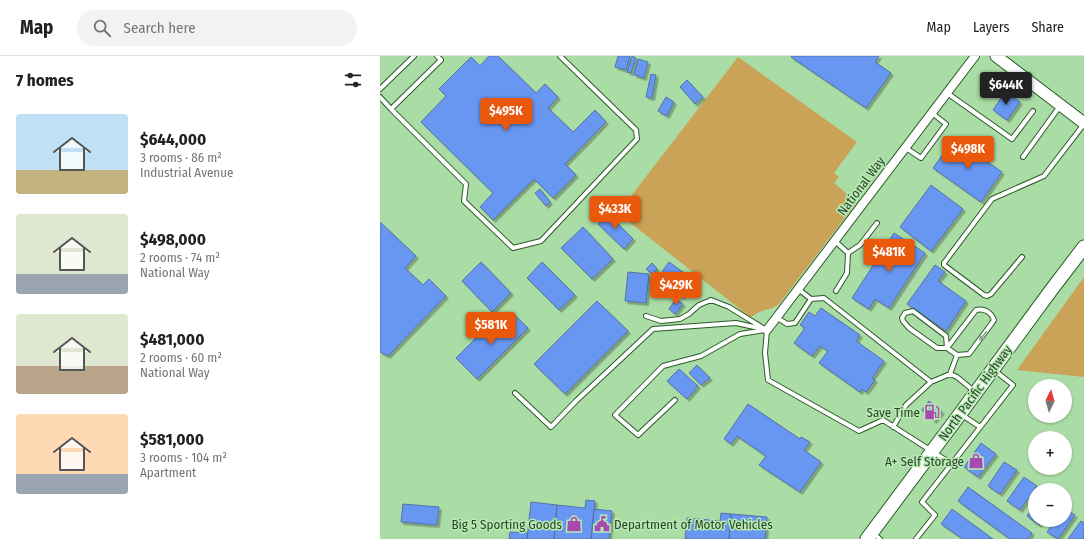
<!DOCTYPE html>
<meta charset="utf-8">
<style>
:root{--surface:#fff;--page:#f2f2f2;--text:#202124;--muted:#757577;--line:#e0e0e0;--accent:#ea580c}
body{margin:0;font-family:"Fira Sans Condensed",sans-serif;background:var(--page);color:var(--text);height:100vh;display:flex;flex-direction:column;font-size:15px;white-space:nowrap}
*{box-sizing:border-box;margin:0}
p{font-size:13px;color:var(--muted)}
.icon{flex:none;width:22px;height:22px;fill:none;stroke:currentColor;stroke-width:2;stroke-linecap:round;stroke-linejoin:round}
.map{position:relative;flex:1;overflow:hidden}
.drawer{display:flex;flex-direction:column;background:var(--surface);width:380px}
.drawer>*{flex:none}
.needle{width:26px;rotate:5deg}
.tools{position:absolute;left:648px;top:323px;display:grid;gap:8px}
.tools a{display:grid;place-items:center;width:44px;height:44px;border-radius:50%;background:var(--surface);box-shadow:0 1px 3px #0004;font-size:20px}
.price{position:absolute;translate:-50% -34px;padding:0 9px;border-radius:4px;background:var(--accent);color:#fff;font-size:13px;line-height:26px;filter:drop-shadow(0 1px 2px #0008)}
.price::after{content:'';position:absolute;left:50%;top:24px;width:12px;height:9px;margin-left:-6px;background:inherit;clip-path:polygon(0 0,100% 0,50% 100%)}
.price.on{background:#222;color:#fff}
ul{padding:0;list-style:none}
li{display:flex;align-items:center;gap:12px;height:100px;padding:0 16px}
li span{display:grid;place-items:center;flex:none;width:112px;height:80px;border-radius:4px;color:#555}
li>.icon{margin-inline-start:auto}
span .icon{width:48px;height:48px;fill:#fffc;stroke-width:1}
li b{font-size:17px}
h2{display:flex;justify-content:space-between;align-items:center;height:48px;padding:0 16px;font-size:17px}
header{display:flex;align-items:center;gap:24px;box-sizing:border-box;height:56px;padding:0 20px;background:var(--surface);border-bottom:1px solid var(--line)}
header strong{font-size:19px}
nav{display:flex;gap:22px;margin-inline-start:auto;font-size:14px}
.search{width:280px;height:36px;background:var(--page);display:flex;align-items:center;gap:10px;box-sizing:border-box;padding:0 14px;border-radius:22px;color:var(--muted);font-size:15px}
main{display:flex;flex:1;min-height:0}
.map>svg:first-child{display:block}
.green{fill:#caa358}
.building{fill:#6897f2;stroke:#5471a9;filter:url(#shadow)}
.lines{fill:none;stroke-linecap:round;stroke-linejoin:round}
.service-casing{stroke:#2b5a29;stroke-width:6}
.minor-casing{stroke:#2b5a29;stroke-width:10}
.tertiary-casing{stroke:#2b5a29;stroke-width:13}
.primary-casing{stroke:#2b5a29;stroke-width:15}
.service{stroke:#fff;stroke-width:4}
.minor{stroke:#fff;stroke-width:8}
.tertiary{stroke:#fff;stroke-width:11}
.primary{stroke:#fff;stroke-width:13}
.oneway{fill:#96a196}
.labels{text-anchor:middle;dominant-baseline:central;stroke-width:3;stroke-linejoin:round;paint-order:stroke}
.street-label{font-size:13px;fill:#2e432c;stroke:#b6eab2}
.poi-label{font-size:13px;fill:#2e432c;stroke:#b6eab2;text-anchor:end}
</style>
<header>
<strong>Map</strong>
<div class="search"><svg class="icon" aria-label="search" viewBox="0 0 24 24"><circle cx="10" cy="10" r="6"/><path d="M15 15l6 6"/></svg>Search here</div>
<nav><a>Map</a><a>Layers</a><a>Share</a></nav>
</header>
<main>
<section class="drawer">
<h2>7 homes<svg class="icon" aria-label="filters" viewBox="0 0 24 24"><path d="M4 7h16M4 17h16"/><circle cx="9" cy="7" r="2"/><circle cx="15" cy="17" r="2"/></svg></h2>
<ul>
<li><span style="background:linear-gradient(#bfe0f5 70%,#c2b280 0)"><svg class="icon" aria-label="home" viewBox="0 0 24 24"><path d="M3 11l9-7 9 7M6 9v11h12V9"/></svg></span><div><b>$644,000</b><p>3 rooms · 86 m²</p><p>Industrial Avenue</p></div></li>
<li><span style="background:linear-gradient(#dfe7d0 75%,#9aa5b1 0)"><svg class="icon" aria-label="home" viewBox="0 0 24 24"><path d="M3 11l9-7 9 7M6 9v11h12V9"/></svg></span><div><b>$498,000</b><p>2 rooms · 74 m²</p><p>National Way</p></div></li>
<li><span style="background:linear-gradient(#dfe7d0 65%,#b9a48a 0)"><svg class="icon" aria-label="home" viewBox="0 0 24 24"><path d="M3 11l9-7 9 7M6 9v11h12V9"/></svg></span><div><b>$481,000</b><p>2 rooms · 60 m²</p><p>National Way</p></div></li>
<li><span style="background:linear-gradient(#ffd9b3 75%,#9aa5b1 0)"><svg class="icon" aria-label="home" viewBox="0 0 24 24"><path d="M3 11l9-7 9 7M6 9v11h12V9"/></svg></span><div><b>$581,000</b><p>3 rooms · 104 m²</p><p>Apartment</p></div></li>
</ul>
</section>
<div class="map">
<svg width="704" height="483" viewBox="0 0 704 483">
<defs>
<filter id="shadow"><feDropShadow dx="2.5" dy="2.5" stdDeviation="0" flood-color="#0004"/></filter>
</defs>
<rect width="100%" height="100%" fill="#aadda5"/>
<path class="green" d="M358,1L477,86L454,117L459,121L454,127L477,146L399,248C391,254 387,253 379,256C376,258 374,260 370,261L238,157Z
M704,221V321L637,314Z"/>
<path class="building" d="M109,0H118L156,37L165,28L178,41L168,52L193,76L215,54L226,66L185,108L196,119L173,142L154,123L113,164L100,151L113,137L41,66L66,40L59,33L91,1L100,10Z
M238,0H250L246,14L235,11Z
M252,0L256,2L251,17L247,16Z
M412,0H499L495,6L511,17L486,52L411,1Z
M258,3L268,6L264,22L254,19Z
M271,18L276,19L272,42L266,41Z
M307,24L323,41L315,48L300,31Z
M625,36L640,46L627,64L613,54Z
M286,41L294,46L287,60L278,55Z
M574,83L622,116L601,146L553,112Z
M551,129L583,153L551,195L520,171Z
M160,133L170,146L166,150L155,137Z
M225,155L253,183L244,193L218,168L223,163L220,160Z
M0,166L36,200L25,212L43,229L49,223L66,240L8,300L0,296Z
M203,171L233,203L212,223L181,192Z
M514,177L545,197L509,252L495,243L489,253L472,242Z
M101,206L131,237L112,256L82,225Z
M162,206L195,239L179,254L147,222Z
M289,206L315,225L302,241L277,223Z
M272,207L277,213L272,218L266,213Z
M555,209L565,216L558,225L586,245L566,275L527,248Z
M248,216L269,218L266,247L245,245Z
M296,243L303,248L295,258L289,253Z
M217,245L248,275L185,338L154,308Z
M441,252L480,279L476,285L504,305L492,322L495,324L486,336L482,333L480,336L439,307L448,295L440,290L432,300L414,287L425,272L420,269L429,256L435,260Z
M132,257L148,272L97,323L76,302L107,271L113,277Z
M317,309L330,322L321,329L309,317Z
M299,313L318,330L307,343L287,325Z
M549,345L562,356L554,365L542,354Z
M368,348L420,383L421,381L430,386L424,394L441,406L420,436L379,409L386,400L357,380L351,388L344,383Z
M601,387L616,398L598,421L584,411Z
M624,406L637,414L620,438L608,430Z
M644,421L657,430L640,454L627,445Z
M588,431L652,477L648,483H630L578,445Z
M206,444L215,445L211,483H174L177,449L205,452Z
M151,446L177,449L174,483H147Z
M23,448L59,451L57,469L21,466Z
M655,449V464H662L659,469L647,460Z
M214,453L232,455L229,483H211Z
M572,453L613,483H583L561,468Z
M685,453L695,459L678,483L667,476L675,464H685Z
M341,457L351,458L349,483H305L307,462L340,465Z
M351,458L387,461L385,483H349Z
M701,465L704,467V483H688Z
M130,476L148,477L147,483H129Z"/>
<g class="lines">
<defs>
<path id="service" d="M0,33L34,0
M567,37L632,83L653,55
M0,41L11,53L61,4L57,0
M11,53L86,128L84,145L133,192L161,185L257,83L256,74L180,0
M526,92L541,102L566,68L552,57
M643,101L680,50
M455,185L468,197L467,217L456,235
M468,197L480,189L497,167
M642,201L611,238L607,240L604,239L564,209V207L612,143L664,120L704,68
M418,233L431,243L444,242L551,326
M266,260L281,265L300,263L309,258L319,249L331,244L349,251L383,272
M396,261L407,268L415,267L431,243
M387,274L385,297L388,324L479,375L503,364L572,408
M570,318L577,299L567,292H557L529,272L523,265L522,262L525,257L533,255L566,280L567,292L596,254C604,252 611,256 614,264L612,267L589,298L577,299
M135,337L171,371L196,345L273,273L356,267L387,274
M295,344L258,379L235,359L283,310L321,300L360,278L385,274
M582,359L600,371
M513,371L526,349L551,326L570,318L577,321L594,335
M494,478L500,483
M536,483L555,459L542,446L633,329L614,314"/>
<path id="minor" d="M387,274L595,0"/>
<path id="tertiary" d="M616,0L704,67"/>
<path id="primary" d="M487,483L580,358L672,233L704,191"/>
</defs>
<use href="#service" class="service-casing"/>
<use href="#minor" class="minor-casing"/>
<use href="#tertiary" class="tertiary-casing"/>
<use href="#primary" class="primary-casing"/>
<use href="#service" class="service"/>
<use href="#minor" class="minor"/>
<use href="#tertiary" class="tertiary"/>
<use href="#primary" class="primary"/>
</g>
<defs><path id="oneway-solid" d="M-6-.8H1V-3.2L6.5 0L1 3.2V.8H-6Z"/></defs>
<use class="oneway" href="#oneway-solid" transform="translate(603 280) rotate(128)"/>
<defs>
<symbol id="fuel-bare" viewBox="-9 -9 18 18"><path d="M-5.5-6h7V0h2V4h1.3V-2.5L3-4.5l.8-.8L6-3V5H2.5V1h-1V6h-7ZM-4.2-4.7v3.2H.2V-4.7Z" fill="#a74ab4" stroke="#b6eab2" stroke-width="2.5" paint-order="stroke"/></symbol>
<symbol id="shop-bare" viewBox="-9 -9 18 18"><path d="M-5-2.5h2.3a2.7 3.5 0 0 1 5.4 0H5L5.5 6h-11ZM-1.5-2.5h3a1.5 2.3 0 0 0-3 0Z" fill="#a74ab4" stroke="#b6eab2" stroke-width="2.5" paint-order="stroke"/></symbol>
<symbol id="civic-bare" viewBox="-9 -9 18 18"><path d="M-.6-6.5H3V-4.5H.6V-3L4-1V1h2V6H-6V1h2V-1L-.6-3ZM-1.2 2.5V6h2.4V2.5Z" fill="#a74ab4" stroke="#b6eab2" stroke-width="2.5" paint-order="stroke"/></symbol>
</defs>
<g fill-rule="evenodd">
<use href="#fuel-bare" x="541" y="345" width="22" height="22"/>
<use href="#shop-bare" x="585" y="394" width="22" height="22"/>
<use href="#shop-bare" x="183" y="457" width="22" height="22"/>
<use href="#civic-bare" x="211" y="457" width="22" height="22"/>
</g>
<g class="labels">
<g class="street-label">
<text transform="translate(481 130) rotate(-53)">National Way</text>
<text transform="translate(595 337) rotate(-54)">North Pacific Highway</text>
</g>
<g class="poi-label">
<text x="540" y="356">Save Time</text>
<text x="584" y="405">A+ Self Storage</text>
<text x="182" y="468">Big 5 Sporting Goods</text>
<text x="234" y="468" text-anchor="start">Department of Motor Vehicles</text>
</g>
</g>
</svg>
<div class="tools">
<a><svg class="needle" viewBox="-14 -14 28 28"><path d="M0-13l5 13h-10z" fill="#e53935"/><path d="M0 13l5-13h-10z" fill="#757577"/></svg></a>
<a>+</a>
<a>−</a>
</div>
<b class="price on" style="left:626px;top:50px">$644K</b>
<b class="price" style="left:126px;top:76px">$495K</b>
<b class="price" style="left:588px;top:114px">$498K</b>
<b class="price" style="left:235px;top:174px">$433K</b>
<b class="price" style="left:509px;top:217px">$481K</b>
<b class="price" style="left:296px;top:250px">$429K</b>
<b class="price" style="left:111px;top:290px">$581K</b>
</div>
</main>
